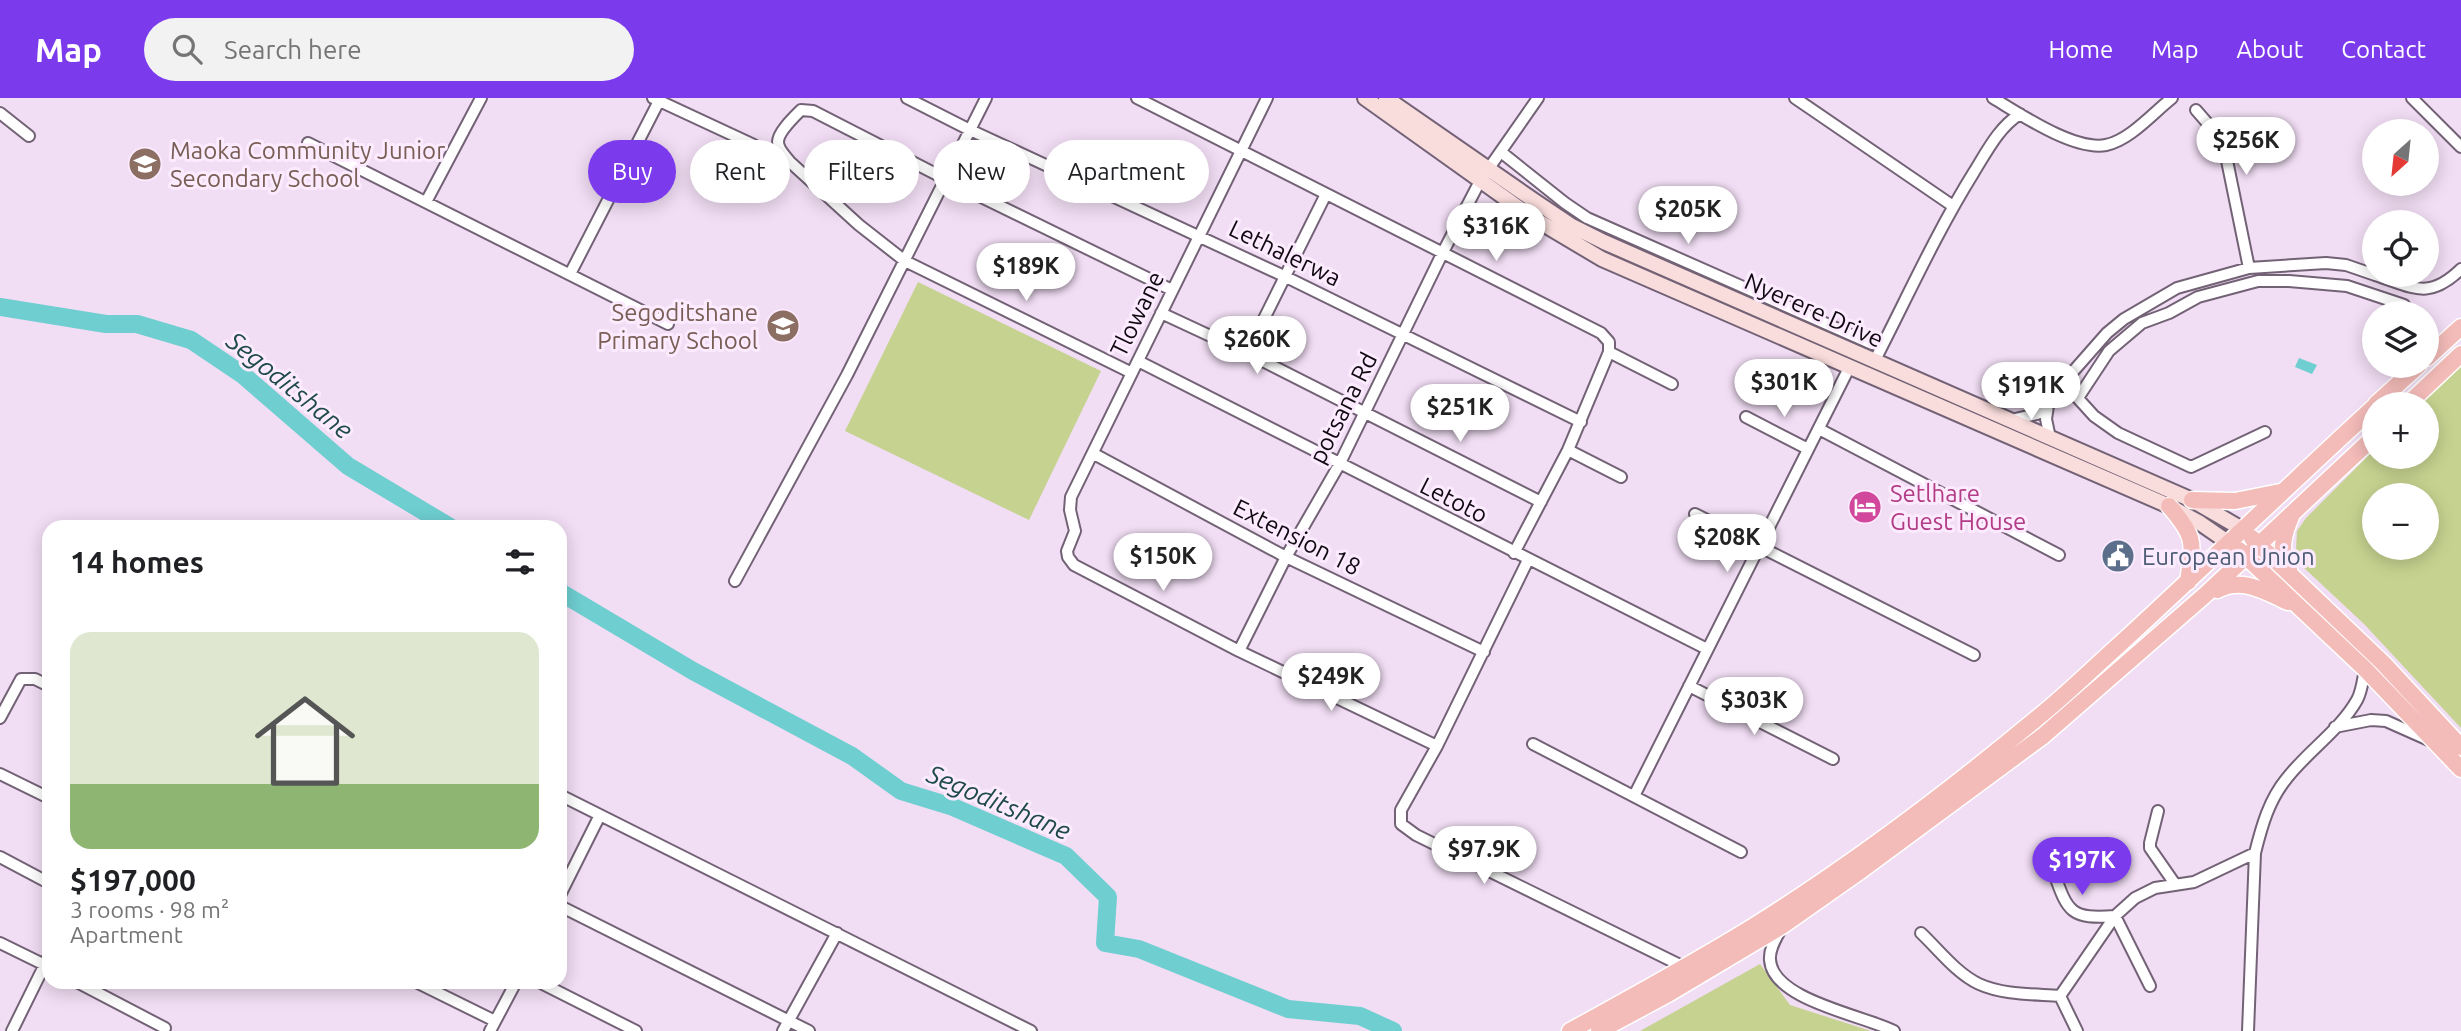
<!DOCTYPE html>
<meta charset="utf-8">
<style>
:root{--surface:#fff;--page:#f2f2f2;--text:#202124;--muted:#757577;--line:#e0e0e0;--accent:#7c3aed}
body{margin:0;font-family:Ubuntu,sans-serif;background:var(--page);color:var(--text);height:100vh;display:flex;flex-direction:column;font-size:26px;white-space:nowrap}
*{box-sizing:border-box;margin:0}
p{font-size:23px;color:var(--muted)}
.icon{flex:none;width:38px;height:38px;fill:none;stroke:currentColor;stroke-width:2;stroke-linecap:round;stroke-linejoin:round}
.map{position:relative;flex:1;overflow:hidden}
.sheet{position:absolute;left:42px;top:422px;width:525px;height:469px;display:flex;flex-direction:column;background:var(--surface);border-radius:21px;box-shadow:0 4px 18px #0003}
.sheet>*{flex:none}
.hud{position:absolute;left:588px;top:42px;width:665px;height:63px;display:flex;gap:14px}
.needle{width:46px;rotate:207deg}
.tools{position:absolute;left:2362px;top:21px;display:grid;gap:14px}
.tools a{display:grid;place-items:center;width:77px;height:77px;border-radius:50%;background:var(--surface);box-shadow:0 4px 18px #0003;font-size:35px}
.price{position:absolute;translate:-50% -60px;padding:0 16px;border-radius:24px;background:#fff;color:#222;font-size:23px;line-height:46px;filter:drop-shadow(0 2px 4px #0008)}
.price::after{content:'';position:absolute;left:50%;top:42px;width:21px;height:16px;margin-left:-10px;background:inherit;clip-path:polygon(0 0,100% 0,50% 100%)}
.price.current{background:var(--accent);color:#fff}
ul{padding:0;list-style:none}
li{display:grid;align-content:center;gap:14px;height:371px;padding:0 28px}
li+li{border-top:2px solid var(--line)}
li span{display:grid;place-items:center;height:217px;border-radius:21px;color:#555}
li>.icon{margin-inline-start:auto}
span .icon{width:126px;height:126px;fill:#fffc;stroke-width:1}
li b{font-size:30px}
h2{display:flex;justify-content:space-between;align-items:center;height:84px;padding:0 28px;font-size:30px}
.pill{padding:0 24px;border-radius:32px;background:var(--surface);box-shadow:0 4px 18px #0003;font-size:24px;line-height:63px}
.pill.current{background:var(--accent);color:#fff}
header{display:flex;align-items:center;gap:42px;box-sizing:border-box;height:98px;padding:0 35px;background:var(--accent);color:#fff}
header strong{font-size:33px}
nav{display:flex;gap:38px;margin-inline-start:auto;font-size:24px}
.search{width:490px;height:63px;background:var(--page);display:flex;align-items:center;gap:18px;box-sizing:border-box;padding:0 24px;border-radius:38px;color:var(--muted);font-size:26px}
.map>svg:first-child{display:block}
.green{fill:#c6d390;fill-rule:evenodd}
.water{fill:#6eced0}
.lines{fill:none;stroke-linecap:round;stroke-linejoin:round}
.river{stroke:#6eced0;stroke-width:18}
.minor-casing{stroke:#736276;stroke-width:14}
.secondary-casing{stroke:#736276;stroke-width:18}
.primary-casing{stroke:#fff;stroke-width:19}
.minor{stroke:#fff;stroke-width:10}
.secondary{stroke:#f9dddc;stroke-width:14}
.primary{stroke:#f4bcb9;stroke-width:16}
.labels{text-anchor:middle;dominant-baseline:central;stroke-width:6;stroke-linejoin:round;paint-order:stroke}
.education-label{font-size:24px;fill:#785e54;stroke:#fcebfe;text-anchor:start}
.street-label{font-size:24px;fill:#100911;stroke:#fcebfe}
.hotel-label{font-size:24px;fill:#b23c85;stroke:#fcebfe;text-anchor:start}
.service-label{font-size:24px;fill:#4e5e75;stroke:#fcebfe;text-anchor:start}
.water-label{font-size:26px;font-style:italic;fill:#1e4a4b;stroke:#fcebfe}
</style>
<header>
<strong>Map</strong>
<div class="search"><svg class="icon" aria-label="search" viewBox="0 0 24 24"><circle cx="10" cy="10" r="6"/><path d="M15 15l6 6"/></svg>Search here</div>
<nav><a>Home</a><a>Map</a><a>About</a><a>Contact</a></nav>
</header>
<div class="map">
<svg width="2461" height="933" viewBox="0 0 2461 933">
<rect width="100%" height="100%" fill="#f1ddf4"/>
<path class="green" d="M918,184L1101,273L1029,422L845,333Z
M2461,265V630L2364,526L2301,467L2296,452L2297,433L2306,420L2375,351V359H2427V306H2419ZM2375,397H2427V450H2375Z
M1760,866L1790,907L1871,933H1640Z"/>
<path class="water" d="M2299,260L2317,267L2312,276L2295,269Z"/>
<g class="lines">
<path class="river" d="M0,209L106,226H137L191,242L243,277L348,368L450,429
M560,494L693,573L852,658L901,693L953,709L1066,758L1108,799L1105,845L1139,851L1288,911L1360,918L1393,933"/>
<defs>
<path id="minor" d="M653,0L754,47
M907,0L968,31L1286,179L1581,324
M1137,0L1601,235L1609,244V254L1568,352L1514,455
M1267,0L1071,399L1070,412L1075,433L1067,453L1068,459L1074,467L1239,553L1437,648
M1795,0L1953,108
M1993,0C2020,16 2074,53 2106,47C2130,42 2153,15 2172,0
M2412,0L2461,49
M2196,12L2223,43L2249,170
M0,15L29,38
M308,45L668,226
M1501,54L1565,105L1587,120L1872,246L1884,244
M426,104L481,0
M570,176L659,3
M2375,177C2413,189 2428,203 2461,171
M1161,215L1247,255L1541,404
M1609,254L1672,286
M1247,255L1326,96
M1138,263L1707,551
M1874,264C1907,200 1936,135 1974,74C1987,53 1999,29 2020,16
M1132,275L905,163L859,127L790,64C786,58 778,52 778,44C778,34 794,19 801,12L813,13L965,91L1172,192
M2064,285L2094,318L2118,335L2191,369L2265,334
M2078,300L2109,253L2142,225L2169,215L2198,199L2258,183H2289L2347,188L2404,207
M2048,308L2046,321L2050,340
M1746,319L1808,351
M2011,322L2037,316L2048,308L2070,277L2107,235L2124,221L2177,190L2249,170L2326,165L2346,167L2375,177
M1819,331L2059,457
M1568,352L1621,379
M1094,356L1286,459L1484,554
M1695,416L1974,557
M1528,462L1437,648L1401,712V726L1416,737L1684,869
M735,483L847,277L986,0
M1239,553L1286,459L1339,367L1442,156L1480,83L1538,0
M1689,588L1833,661
M0,620L21,581H35L49,588
M2335,629L2371,622L2386,623L2431,643
M1533,646L1741,754
M0,676L49,700
M560,697L1031,933
M1634,698L1850,268
M2158,713L2150,745V750L2175,786
M0,759L49,785
M2054,775C2068,815 2071,821 2115,818L2150,888
M560,797L600,717
M560,808L809,933
M1781,831C1776,840 1769,851 1770,862C1773,902 1862,917 1894,933
M1921,835C1938,851 1957,876 1979,886C2003,897 2034,896 2060,898
M0,845L49,869
M77,884L165,930
M416,884L495,923
M539,884L636,933
M2060,898L2115,818L2135,800L2155,790L2194,784L2255,755
M2060,898L2077,933
M12,933L49,858
M490,933L516,884
M783,933L837,835
M2248,933L2255,755C2262,727 2269,702 2287,680C2308,653 2340,632 2357,602C2362,593 2363,581 2365,571"/>
<path id="secondary" d="M1365,0L1533,120L1602,161L2169,408L2200,425L2229,445
M1386,0L1536,104L1572,128L1604,144L2192,402L2242,431"/>
<path id="primary" d="M2427,260L2461,229
M2376,306L2418,268
M2408,306L2461,256
M2192,402L2235,403L2280,394
M2169,408C2197,440 2193,445 2188,484
M2252,440L2383,565L2461,649
M2239,452L2365,571L2461,671
M2289,471C2279,454 2283,437 2291,419
M2217,492C2243,479 2264,493 2288,504
M1570,933C1632,899 1694,865 1754,828C1853,766 1947,695 2036,621C2065,598 2092,571 2119,547C2205,468 2289,387 2375,308
M1599,933L1668,896L1782,828L1856,776L2043,638L2205,497L2375,338"/>
</defs>
<use href="#minor" class="minor-casing"/>
<use href="#secondary" class="secondary-casing"/>
<use href="#primary" class="primary-casing"/>
<use href="#minor" class="minor"/>
<use href="#secondary" class="secondary"/>
<use href="#primary" class="primary"/>
</g>
<defs>
<symbol id="school-disc" viewBox="-11 -11 22 22"><circle r="9.5" fill="#8d6e63" stroke="#fcebfe"/><path d="M0-5L7-2L0 1L-7-2ZM-4 1L0 2.5L4 1V4Q0 6-4 4Z" fill="#fff"/></symbol>
<symbol id="hotel-disc" viewBox="-11 -11 22 22"><circle r="9.5" fill="#d1479c" stroke="#fcebfe"/><path d="M-6-4.5h1.5V1H6V5H4.5V3h-9V5H-6ZM-4 0a1.8 1.8 0 1 1 3.6 0ZM.5 0V-2.5h3Q6-2.5 6 0Z" fill="#fff"/></symbol>
<symbol id="civic-disc" viewBox="-11 -11 22 22"><circle r="9.5" fill="#5c6f8a" stroke="#fcebfe"/><path d="M-.6-6.5H3V-4.5H.6V-3L4-1V1h2V6H-6V1h2V-1L-.6-3ZM-1.2 2.5V6h2.4V2.5Z" fill="#fff"/></symbol>
</defs>
<g fill-rule="evenodd">
<use href="#school-disc" x="126" y="47" width="38" height="38"/>
<use href="#school-disc" x="764" y="209" width="38" height="38"/>
<use href="#hotel-disc" x="1846" y="390" width="38" height="38"/>
<use href="#civic-disc" x="2099" y="439" width="38" height="38"/>
</g>
<g class="labels">
<g class="education-label">
<text x="170" y="52">Maoka Community Junior<tspan x="170" dy="28">Secondary School</tspan></text>
<text x="758" y="214" text-anchor="end">Segoditshane<tspan x="758" dy="28">Primary School</tspan></text>
</g>
<g class="street-label">
<text transform="translate(1285 155) rotate(26)">Lethalerwa</text>
<text transform="translate(1814 212) rotate(24)">Nyerere Drive</text>
<text transform="translate(1137 216) rotate(-64)">Tlowane</text>
<text transform="translate(1343 310) rotate(-63)">potsana Rd</text>
<text transform="translate(1454 402) rotate(27)">Letoto</text>
<text transform="translate(1297 439) rotate(27)">Extension 18</text>
</g>
<g class="hotel-label">
<text x="1890" y="395">Setlhare<tspan x="1890" dy="28">Guest House</tspan></text>
</g>
<g class="service-label">
<text x="2142" y="458">European Union</text>
</g>
<g class="water-label">
<text transform="translate(290 287) rotate(39)">Segoditshane</text>
<text transform="translate(999 704) rotate(23)">Segoditshane</text>
</g>
</g>
</svg>
<div class="tools">
<a><svg class="needle" viewBox="-14 -14 28 28"><path d="M0-13l5 13h-10z" fill="#e53935"/><path d="M0 13l5-13h-10z" fill="#757577"/></svg></a>
<a><svg class="icon" aria-label="locate" viewBox="0 0 24 24"><circle cx="12" cy="12" r="6"/><path d="M12 2v4M12 18v4M2 12h4M18 12h4"/></svg></a>
<a><svg class="icon" aria-label="layers" viewBox="0 0 24 24"><path d="M12 4l9 5-9 5-9-5zM3 14l9 5 9-5"/></svg></a>
<a>+</a>
<a>−</a>
</div>
<b class="price" style="left:2246px;top:79px">$256K</b>
<b class="price" style="left:1688px;top:148px">$205K</b>
<b class="price" style="left:1496px;top:165px">$316K</b>
<b class="price" style="left:1026px;top:205px">$189K</b>
<b class="price" style="left:1257px;top:278px">$260K</b>
<b class="price" style="left:1784px;top:321px">$301K</b>
<b class="price" style="left:2031px;top:324px">$191K</b>
<b class="price" style="left:1460px;top:346px">$251K</b>
<b class="price" style="left:1727px;top:476px">$208K</b>
<b class="price" style="left:1163px;top:495px">$150K</b>
<b class="price" style="left:1331px;top:615px">$249K</b>
<b class="price" style="left:1754px;top:639px">$303K</b>
<b class="price" style="left:1484px;top:788px">$97.9K</b>
<b class="price current" style="left:2082px;top:799px">$197K</b>
<div class="hud">
<a class="pill current">Buy</a>
<a class="pill">Rent</a>
<a class="pill">Filters</a>
<a class="pill">New</a>
<a class="pill">Apartment</a>
</div>
<section class="sheet">
<h2>14 homes<svg class="icon" aria-label="filters" viewBox="0 0 24 24"><path d="M4 7h16M4 17h16"/><circle cx="9" cy="7" r="2"/><circle cx="15" cy="17" r="2"/></svg></h2>
<ul>
<li><span style="background:linear-gradient(#dfe7d0 70%,#8fb573 0)"><svg class="icon" aria-label="home" viewBox="0 0 24 24"><path d="M3 11l9-7 9 7M6 9v11h12V9"/></svg></span><div><b>$197,000</b><p>3 rooms · 98 m²</p><p>Apartment</p></div></li>
</ul>
</section>
</div>
